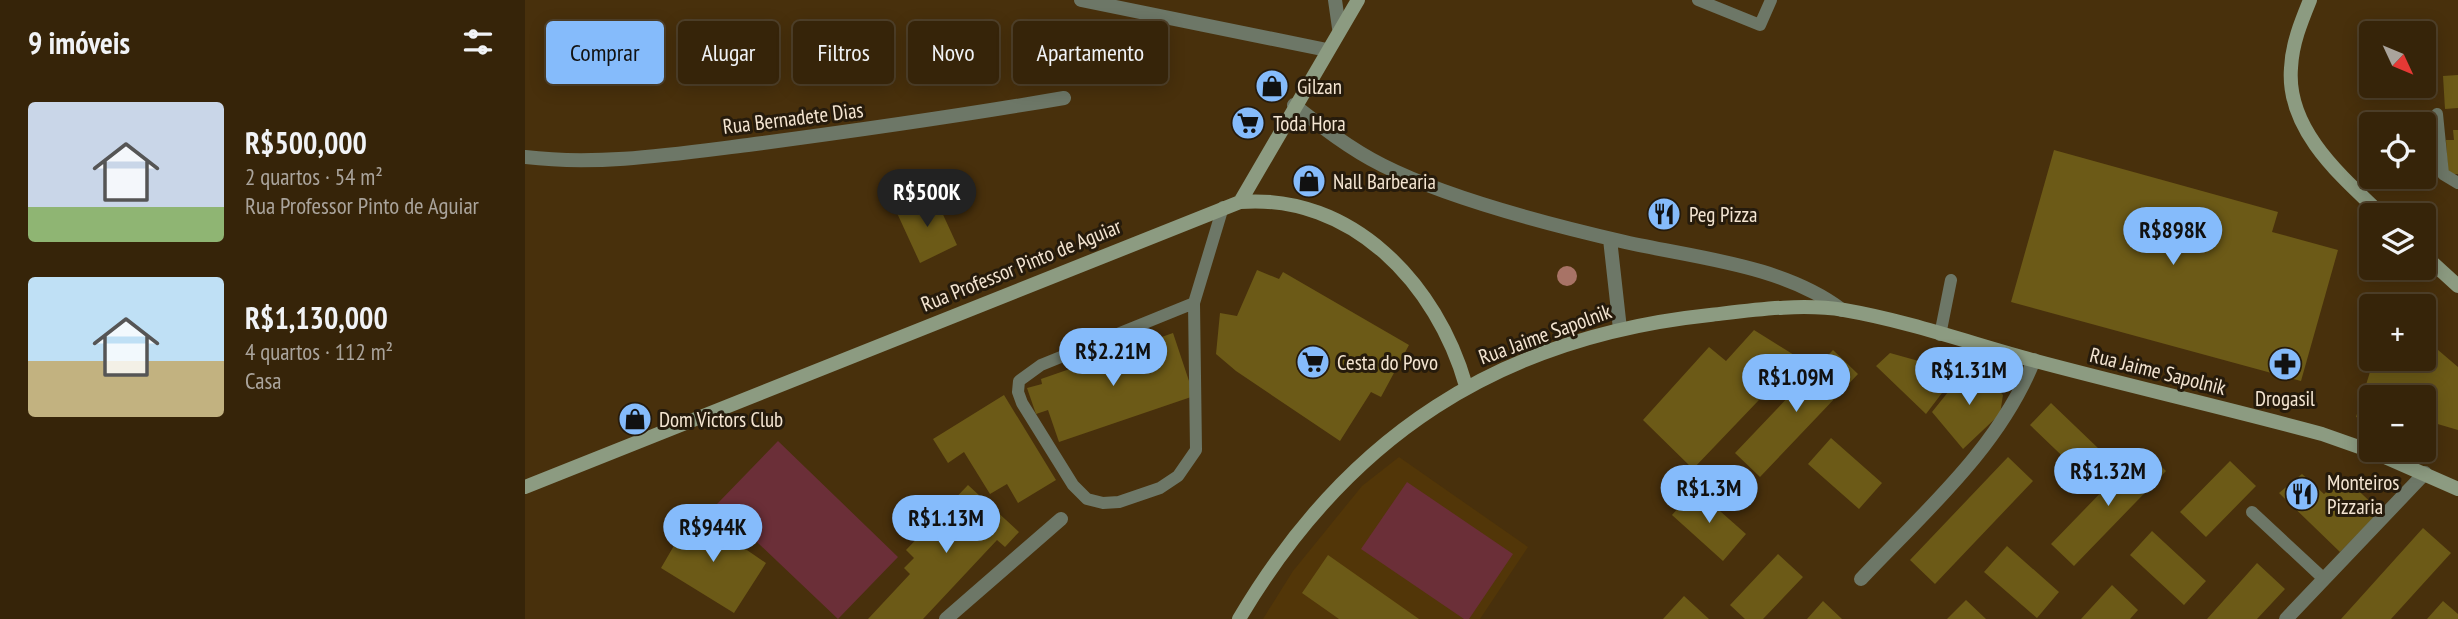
<!DOCTYPE html>
<html lang="pt">
<meta charset="utf-8">
<style>
:root{--surface:#362409;--page:#413017;--text:#f1f3f6;--muted:#aaa49c;--line:#50412a;--accent:#85bbfb}
body{margin:0;font-family:"PT Sans Narrow",sans-serif;background:var(--page);color:var(--text);height:100vh;display:flex;flex-direction:column;font-size:26px;white-space:nowrap}
*{box-sizing:border-box;margin:0}
p{font-size:23px;color:var(--muted)}
.icon{flex:none;width:38px;height:38px;fill:none;stroke:currentColor;stroke-width:2;stroke-linecap:round;stroke-linejoin:round}
.map{position:relative;flex:1;overflow:hidden}
.details{display:flex;flex-direction:column;background:var(--surface);width:525px}
.details>*{flex:none}
.top-card{position:absolute;left:21px;top:21px;width:665px;height:63px;display:flex;gap:14px}
.needle{width:46px;rotate:134deg}
.fabs{position:absolute;left:1834px;top:21px;display:grid;gap:14px}
.fabs a{display:grid;place-items:center;width:77px;height:77px;border-radius:7px;background:var(--surface);box-shadow:0 4px 18px #0003,0 0 0 2px var(--line);font-size:35px}
.price{position:absolute;translate:-50% -60px;padding:0 16px;border-radius:24px;background:var(--accent);color:#111;font-size:23px;line-height:46px;filter:drop-shadow(0 2px 4px #0008)}
.price::after{content:'';position:absolute;left:50%;top:42px;width:21px;height:16px;margin-left:-10px;background:inherit;clip-path:polygon(0 0,100% 0,50% 100%)}
.price.on{background:#222;color:#fff}
ul{padding:0;list-style:none}
li{display:flex;align-items:center;gap:21px;height:175px;padding:0 28px}
li span{display:grid;place-items:center;flex:none;width:196px;height:140px;border-radius:7px;color:#555}
li>.icon{margin-inline-start:auto}
span .icon{width:84px;height:84px;fill:#fffc;stroke-width:1}
li b{font-size:30px}
h2{display:flex;justify-content:space-between;align-items:center;height:84px;padding:0 28px;font-size:30px}
.pill{padding:0 24px;border-radius:7px;background:var(--surface);box-shadow:0 4px 18px #0003,0 0 0 2px var(--line);font-size:24px;line-height:63px}
.pill.on{background:var(--accent);color:#111}
main{display:flex;flex:1;min-height:0}
.map>svg:first-child{display:block}
.built{fill:#523608}
.green{fill:#6b2f38}
.building{fill:#6c5a17}
.lines{fill:none;stroke-linecap:round;stroke-linejoin:round}
.path{stroke:#968266;stroke-width:4.5;stroke-dasharray:7 3.5;stroke-linecap:butt}
.lane{stroke:#6d7767;stroke-width:12}
.street{stroke:#6d7767;stroke-width:14}
.secondary{stroke:#8c9b81;stroke-width:14}
.tree{fill:#a87366}
.labels{text-anchor:middle;dominant-baseline:central;stroke-width:6;stroke-linejoin:round;paint-order:stroke}
.poi-label{font-size:21px;fill:#f4e5d2;stroke:#261b0c;text-anchor:start}
.street-label{font-size:21px;fill:#f4e5d2;stroke:#261b0c}
</style>
<main>
<section class="details">
<h2>9 imóveis<svg class="icon" aria-label="filters" viewBox="0 0 24 24"><path d="M4 7h16M4 17h16"/><circle cx="9" cy="7" r="2"/><circle cx="15" cy="17" r="2"/></svg></h2>
<ul>
<li><span style="background:linear-gradient(#c9d6e8 75%,#8fb573 0)"><svg class="icon" aria-label="home" viewBox="0 0 24 24"><path d="M3 11l9-7 9 7M6 9v11h12V9"/></svg></span><div><b>R$500,000</b><p>2 quartos · 54 m²</p><p>Rua Professor Pinto de Aguiar</p></div></li>
<li><span style="background:linear-gradient(#bfe0f5 60%,#c2b280 0)"><svg class="icon" aria-label="home" viewBox="0 0 24 24"><path d="M3 11l9-7 9 7M6 9v11h12V9"/></svg></span><div><b>R$1,130,000</b><p>4 quartos · 112 m²</p><p>Casa</p></div></li>
</ul>
</section>
<div class="map">
<svg width="1933" height="619" viewBox="0 0 1933 619">
<rect width="100%" height="100%" fill="#48300c"/>
<path class="built" d="M874,457L1003,547L955,619H738L768,571L837,486Z"/>
<path class="green" d="M253,441L373,557L313,619L192,504Z
M882,482L988,554L944,619H939L836,549Z"/>
<path class="building" d="M1933,75V108L1920,109L1918,76Z
M1928,130H1933V174H1923L1921,140H1929Z
M1529,150L1753,212L1747,232L1813,250L1776,381L1486,302Z
M409,195L432,245L395,263L372,213Z
M732,270L754,279L758,272L884,345L856,397L846,392L815,441L711,371L691,354L695,313L712,316Z
M1229,330L1274,358L1168,469L1118,420L1184,347L1201,361Z
M648,333L669,396L534,442L523,410L511,414L502,388L517,384L516,379Z
M1899,338L1933,367V430L1899,420V397H1846V422L1831,417L1849,359H1899Z
M1308,350L1333,374L1235,477L1210,453Z
M1365,353L1433,372L1401,414L1351,366Z
M1440,371L1461,376L1478,395L1475,414L1438,449L1407,412Z
M479,395L531,480L493,503L482,484L465,494L439,452L423,463L408,439Z
M1526,403L1574,449L1553,471L1505,425Z
M1306,438L1357,483L1334,509L1283,464Z
M1618,449L1641,471L1549,566L1526,544Z
M1483,457L1508,481L1410,584L1385,560Z
M1705,461L1731,486L1681,537L1655,512Z
M1777,474L1799,494L1819,477L1855,511L1815,552L1754,493Z
M443,485L494,532L480,547L472,540L398,619H343L385,574L379,568L389,558L381,550Z
M1170,489L1221,534L1198,561L1147,515Z
M168,513L241,563L209,613L136,568Z
M1898,528L1926,553L1866,619H1816Z
M1627,531L1681,581L1659,605L1605,555Z
M1482,546L1534,592L1512,618L1459,572Z
M1253,554L1278,577L1238,619H1220L1205,605Z
M803,555L894,619H814L777,593Z
M1732,563L1760,589L1732,619H1682Z
M1587,585L1613,610L1605,619H1556Z
M1159,596L1184,619H1138Z
M1441,600L1461,619H1422Z
M1298,601L1317,619H1282Z
M1918,601L1933,614V619H1902Z"/>
<g class="lines">
<path class="path" d="M544,80L558,21"/>
<path class="lane" d="M1173,0L1235,25L1246,0
M1912,114L1918,174L1933,183
M669,303L516,365L494,381L493,392L497,403L548,485L562,499L578,503L594,502L635,488L653,476L671,450L669,303L698,207
M1415,335L1426,280
M1727,512L1799,579"/>
<path class="street" d="M556,0L802,50
M810,0L814,28
M769,105C797,127 825,149 857,165C924,199 1026,225 1100,242C1171,258 1258,265 1317,310
M0,157C74,166 150,154 223,145C329,131 434,116 539,98
M1085,239L1095,329
M1336,579C1399,512 1474,448 1509,360
M421,619L536,519
M1761,619L1900,473"/>
<path class="secondary" d="M1785,0C1776,22 1767,44 1766,68C1761,130 1817,177 1857,215
M715,202L833,0
M1899,255L1933,286
M0,487L715,202C827,193 912,284 941,386
M714,619C822,436 974,337 1185,315C1228,310 1277,303 1319,310C1383,321 1445,343 1507,360C1604,386 1701,408 1797,434L1851,453L1933,489"/>
</g>
<circle class="tree" cx="1042" cy="276" r="10"/>
<defs>
<symbol id="shop-disc" viewBox="-11 -11 22 22"><circle r="9.5" fill="#85bbfb" stroke="#261b0c"/><path d="M-5-2.5h2.3a2.7 3.5 0 0 1 5.4 0H5L5.5 6h-11ZM-1.5-2.5h3a1.5 2.3 0 0 0-3 0Z" fill="#111"/></symbol>
<symbol id="supermarket-disc" viewBox="-11 -11 22 22"><circle r="9.5" fill="#85bbfb" stroke="#261b0c"/><path d="M-6-5.5h2.5l.6 2H6L4.5 2H-2.5L-4.4-4H-6ZM-1.5 3.2a1.3 1.3 0 1 0 .1 0ZM3 3.2a1.3 1.3 0 1 0 .1 0Z" fill="#111"/></symbol>
<symbol id="restaurant-disc" viewBox="-11 -11 22 22"><circle r="9.5" fill="#85bbfb" stroke="#261b0c"/><path d="M-5-6h1v4h1v-4h1v4h1v-4h1v5L-1.5 .5V6h-2V.5L-5-1ZM5-6V6H3V1.5H1.5Q1.5-4 5-6Z" fill="#111"/></symbol>
<symbol id="pharmacy-disc" viewBox="-11 -11 22 22"><circle r="9.5" fill="#85bbfb" stroke="#261b0c"/><path d="M-2-6h4v4h4v4h-4v4h-4v-4h-4v-4h4Z" fill="#111"/></symbol>
</defs>
<g fill-rule="evenodd">
<use href="#shop-disc" x="728" y="67" width="38" height="38"/>
<use href="#supermarket-disc" x="704" y="104" width="38" height="38"/>
<use href="#shop-disc" x="765" y="162" width="38" height="38"/>
<use href="#restaurant-disc" x="1120" y="195" width="38" height="38"/>
<use href="#supermarket-disc" x="769" y="343" width="38" height="38"/>
<use href="#pharmacy-disc" x="1741" y="345" width="38" height="38"/>
<use href="#shop-disc" x="91" y="400" width="38" height="38"/>
<use href="#restaurant-disc" x="1758" y="475" width="38" height="38"/>
</g>
<g class="labels">
<g class="poi-label">
<text x="772" y="86">Gilzan</text>
<text x="748" y="123">Toda Hora</text>
<text x="808" y="181">Nall Barbearia</text>
<text x="1164" y="214">Peg Pizza</text>
<text x="812" y="362">Cesta do Povo</text>
<text x="1760" y="398" text-anchor="middle">Drogasil</text>
<text x="134" y="419">Dom Victors Club</text>
<text x="1802" y="482">Monteiros<tspan x="1802" dy="24">Pizzaria</tspan></text>
</g>
<g class="street-label">
<text transform="translate(268 118) rotate(-7)">Rua Bernadete Dias</text>
<text transform="translate(496 265) rotate(-22)">Rua Professor Pinto de Aguiar</text>
<text transform="translate(1020 334) rotate(-20)">Rua Jaime Sapolnik</text>
<text transform="translate(1633 371) rotate(14)">Rua Jaime Sapolnik</text>
</g>
</g>
</svg>
<div class="fabs">
<a><svg class="needle" viewBox="-14 -14 28 28"><path d="M0-13l5 13h-10z" fill="#e53935"/><path d="M0 13l5-13h-10z" fill="#aaa49c"/></svg></a>
<a><svg class="icon" aria-label="locate" viewBox="0 0 24 24"><circle cx="12" cy="12" r="6"/><path d="M12 2v4M12 18v4M2 12h4M18 12h4"/></svg></a>
<a><svg class="icon" aria-label="layers" viewBox="0 0 24 24"><path d="M12 4l9 5-9 5-9-5zM3 14l9 5 9-5"/></svg></a>
<a>+</a>
<a>−</a>
</div>
<b class="price on" style="left:402px;top:229px">R$500K</b>
<b class="price" style="left:1648px;top:267px">R$898K</b>
<b class="price" style="left:588px;top:388px">R$2.21M</b>
<b class="price" style="left:1444px;top:407px">R$1.31M</b>
<b class="price" style="left:1271px;top:414px">R$1.09M</b>
<b class="price" style="left:1583px;top:508px">R$1.32M</b>
<b class="price" style="left:1184px;top:525px">R$1.3M</b>
<b class="price" style="left:421px;top:555px">R$1.13M</b>
<b class="price" style="left:188px;top:564px">R$944K</b>
<div class="top-card">
<a class="pill on">Comprar</a>
<a class="pill">Alugar</a>
<a class="pill">Filtros</a>
<a class="pill">Novo</a>
<a class="pill">Apartamento</a>
</div>
</div>
</main>
